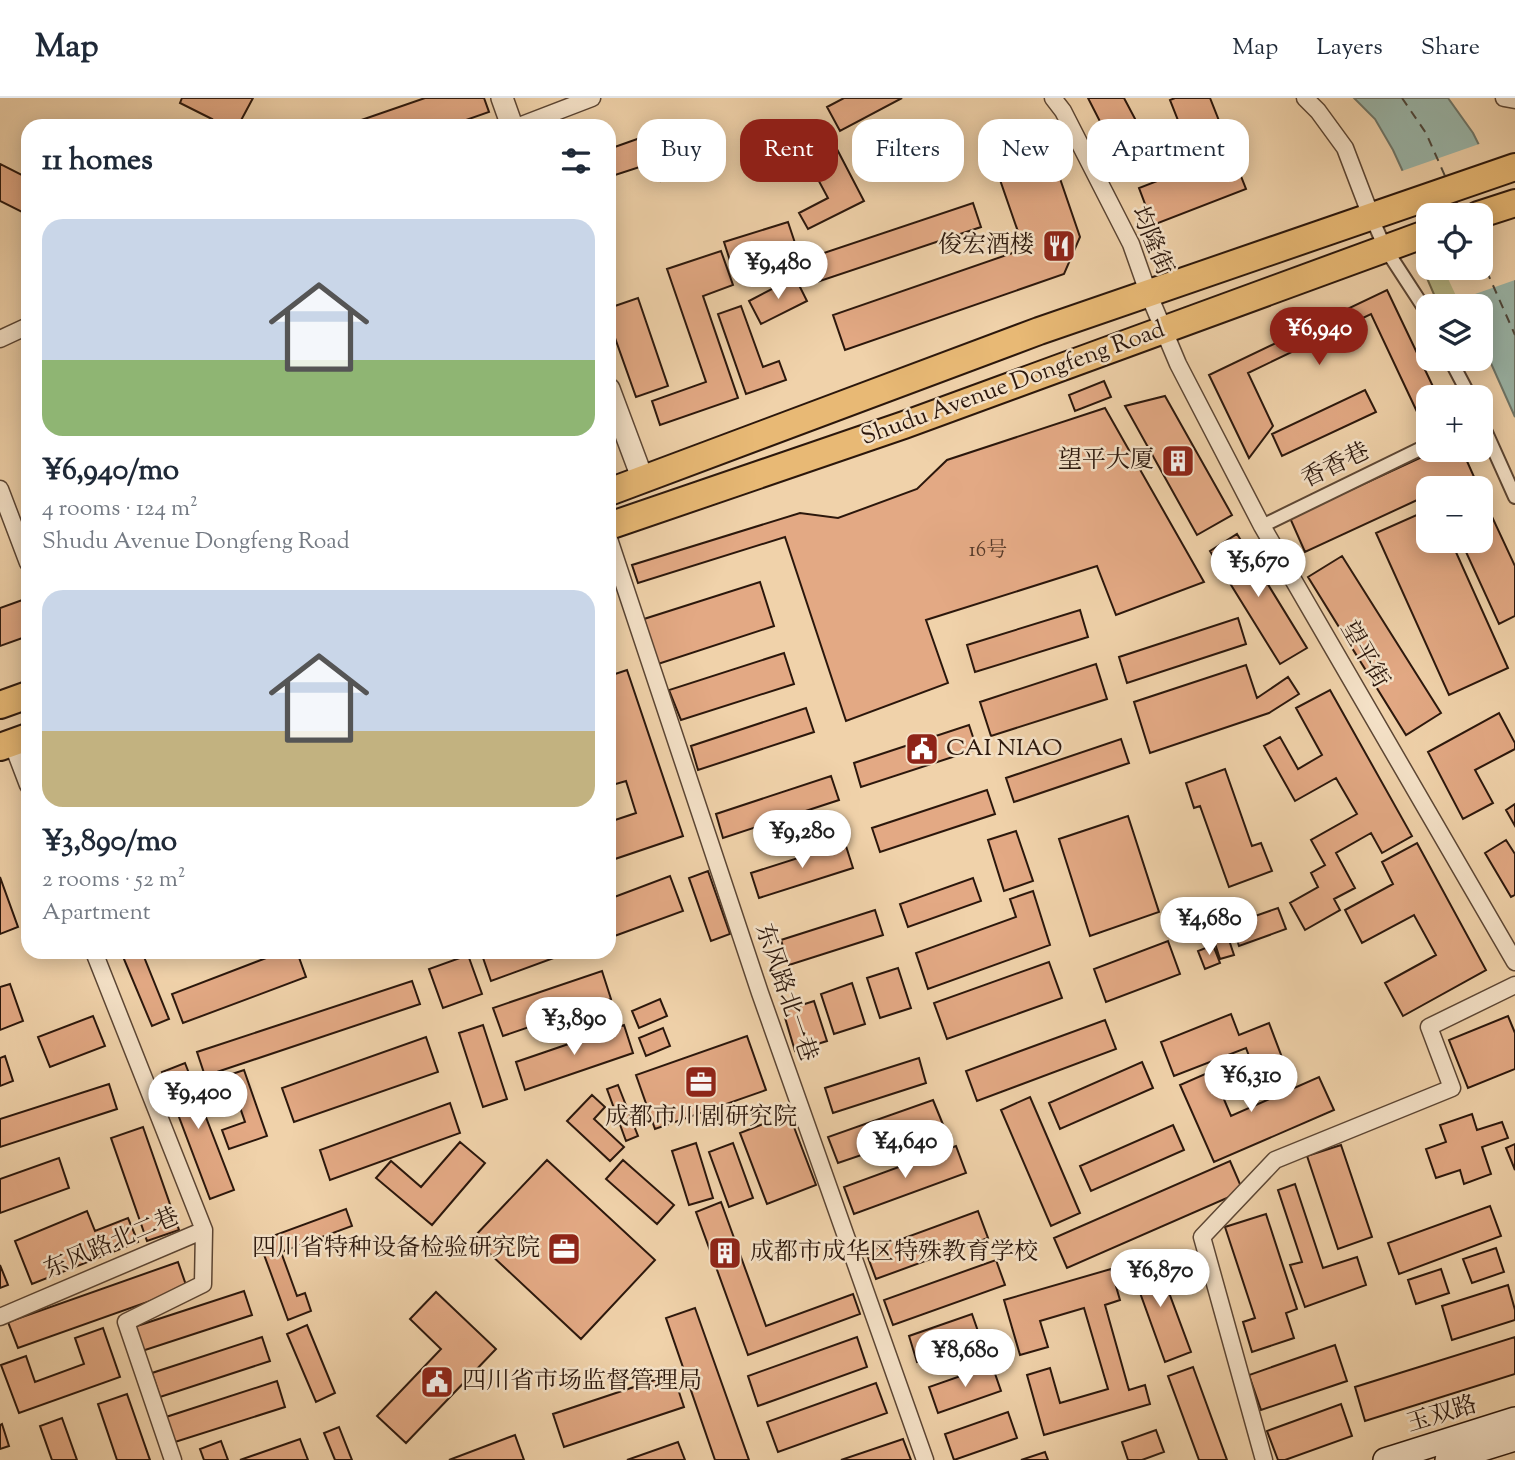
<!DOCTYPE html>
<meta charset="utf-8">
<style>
:root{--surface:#fff;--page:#f2f2f3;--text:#1f2937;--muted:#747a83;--line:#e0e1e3;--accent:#8f2418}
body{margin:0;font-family:"Sorts Mill Goudy","Noto Serif SC",serif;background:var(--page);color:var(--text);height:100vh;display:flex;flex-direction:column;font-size:26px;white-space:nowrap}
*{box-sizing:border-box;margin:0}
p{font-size:23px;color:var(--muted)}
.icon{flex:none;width:38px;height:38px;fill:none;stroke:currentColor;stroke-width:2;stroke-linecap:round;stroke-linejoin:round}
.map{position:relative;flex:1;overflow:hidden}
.side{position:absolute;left:21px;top:21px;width:595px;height:840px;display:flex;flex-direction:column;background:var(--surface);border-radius:21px;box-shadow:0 4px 18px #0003}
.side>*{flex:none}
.guide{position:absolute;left:637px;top:21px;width:665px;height:63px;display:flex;gap:14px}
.buttons{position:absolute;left:1416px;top:105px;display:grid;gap:14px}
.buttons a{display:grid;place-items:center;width:77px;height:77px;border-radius:14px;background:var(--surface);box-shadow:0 4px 18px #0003;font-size:35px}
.price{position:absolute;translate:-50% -60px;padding:0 16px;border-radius:24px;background:#fff;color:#222;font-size:23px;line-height:46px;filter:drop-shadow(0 2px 4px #0008)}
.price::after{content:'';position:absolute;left:50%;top:42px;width:21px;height:16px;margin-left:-10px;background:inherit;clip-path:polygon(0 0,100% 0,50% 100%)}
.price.selected{background:var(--accent);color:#fff}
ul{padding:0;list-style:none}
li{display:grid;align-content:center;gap:14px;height:371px;padding:0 21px}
li span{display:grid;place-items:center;height:217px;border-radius:21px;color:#555}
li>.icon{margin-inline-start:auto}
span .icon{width:126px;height:126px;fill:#fffc;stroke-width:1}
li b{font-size:30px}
h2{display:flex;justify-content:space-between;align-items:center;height:84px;padding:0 21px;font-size:30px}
.pill{padding:0 24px;border-radius:21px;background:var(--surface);box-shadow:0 4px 18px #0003;font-size:24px;line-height:63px}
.pill.selected{background:var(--accent);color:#fff}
header{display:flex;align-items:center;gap:42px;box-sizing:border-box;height:98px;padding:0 35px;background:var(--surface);border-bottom:2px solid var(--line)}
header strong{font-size:33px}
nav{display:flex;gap:38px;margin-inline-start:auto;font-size:24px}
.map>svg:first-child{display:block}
.green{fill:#beba85;stroke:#746848;stroke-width:2}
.water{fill:#9ab7ab;stroke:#6e776b;stroke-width:2}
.pier{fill:#f0d2aa}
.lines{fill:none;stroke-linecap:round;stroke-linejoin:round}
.ferry{stroke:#4c473c;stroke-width:2;stroke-dasharray:9 7;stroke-linecap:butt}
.building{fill:#e3a984;stroke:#2b170c;stroke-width:2}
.pedestrian-casing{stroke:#5c4634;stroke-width:16}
.minor-casing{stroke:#5c4634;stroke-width:19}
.tertiary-casing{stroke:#5c4634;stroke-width:24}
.secondary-casing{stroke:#2b170c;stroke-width:26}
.primary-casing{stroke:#2b170c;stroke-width:30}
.pedestrian{stroke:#f5e2c8;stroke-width:12}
.minor{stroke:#f5e2c8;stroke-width:16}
.tertiary{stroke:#f5e2c8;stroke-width:21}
.secondary{stroke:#f5e2c8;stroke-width:23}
.primary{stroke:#e8b975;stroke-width:26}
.labels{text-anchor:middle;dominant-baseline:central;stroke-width:5;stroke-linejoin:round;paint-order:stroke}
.number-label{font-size:21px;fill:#593c2a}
.street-label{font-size:24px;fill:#2b170c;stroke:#f5e2c8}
.poi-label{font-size:24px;fill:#2b170c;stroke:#f5e2c8;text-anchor:end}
</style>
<header>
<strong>Map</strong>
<nav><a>Map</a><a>Layers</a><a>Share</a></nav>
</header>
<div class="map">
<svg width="1515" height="1362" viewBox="0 0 1515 1362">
<rect width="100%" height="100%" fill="#f0d2aa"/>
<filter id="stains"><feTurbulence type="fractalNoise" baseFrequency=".00286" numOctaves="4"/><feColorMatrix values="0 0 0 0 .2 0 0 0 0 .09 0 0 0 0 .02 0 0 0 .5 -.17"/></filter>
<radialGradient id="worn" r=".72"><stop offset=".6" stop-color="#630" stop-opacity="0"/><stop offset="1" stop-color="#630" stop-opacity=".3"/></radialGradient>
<path class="green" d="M1428,169L1480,170L1515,188L1446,208H1439L1423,171Z"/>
<path class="water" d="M1354,0H1448L1473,35L1515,119V319L1481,243L1480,208H1464L1447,170H1480V117H1428V128L1393,52L1375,21Z"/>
<path class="pier" d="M1482,45L1515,112V182L1458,202L1443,170H1480V117H1428V132L1425,130L1399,74Z"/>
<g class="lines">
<path class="ferry" d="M1402,0L1426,35L1445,78
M1456,103L1462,117
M1480,158L1515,237"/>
</g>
<path class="building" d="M182,0H253L238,28H208L212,21L180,5Z
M425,0H484L489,14L449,28H344Z
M844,0H902L840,33L827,9Z
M1088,0H1124L1142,34L1113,49Z
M1175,0H1210L1246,91L1153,127L1139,90L1196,68L1170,2Z
M671,29L687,75L661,83L655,64L612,78L609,68V51Z
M1043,31L1080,139L1064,176L845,252L833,217L1024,151L989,50Z
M827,32L864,103L808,131L799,115L828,100L814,74L828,67L814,39Z
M0,66L28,80V117L0,103Z
M973,105L981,129L814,185L806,161Z
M788,124L796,148L732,169L724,144Z
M721,153L733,187L703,198L738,300L660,327L652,303L706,284L667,171Z
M795,179L807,203L761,226L749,203Z
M1387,192L1438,299H1428V313L1419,318L1371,216L1248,275L1273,328L1249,360L1209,277Z
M638,200L668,288L636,299L609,223V210Z
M741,208L763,269L779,263L786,282L746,296L718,216Z
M1104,283L1111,299L1075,313L1069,297Z
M1365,292L1376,314L1282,358L1272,336Z
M1165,298L1232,417L1197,437L1125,308Z
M1105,310L1204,484L1116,517L1097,468L926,522L948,585L846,623L785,439L638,485L632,467L800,415L838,420L917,391L947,362Z
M1437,352H1462L1479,390H1428V397L1305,454L1290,420Z
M1480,393L1515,468V518L1499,526L1461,443H1480Z
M1428,412V443H1451L1508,570L1449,597L1376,435Z
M1237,436L1307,550L1280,566L1210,453Z
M1342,458L1441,615L1406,637L1308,479Z
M760,484L774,528L658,566L644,521Z
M28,500V538L0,548V510Z
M1080,512L1088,539L975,574L967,547Z
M1238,520L1246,546L1127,585L1119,559Z
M784,555L794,586L681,622L669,592Z
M1096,566L1107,601L991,638L980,604Z
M1246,567L1257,600L1288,579L1299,596L1269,615L1150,655L1134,604Z
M627,572L683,738L609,763V724L636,715L626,683L609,688V578Z
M1330,592L1412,738L1382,755L1371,735L1336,755L1355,790L1334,801L1340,812L1305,832L1290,805L1318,789L1311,775L1325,767L1311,742L1357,716L1336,680L1295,703L1264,648L1280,639L1298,671L1322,657L1296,610Z
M806,610L814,634L698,672L691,648Z
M1499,615L1515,645V651L1475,672L1493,705L1463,721L1428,654Z
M969,627L977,651L861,689L854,665Z
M1121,641L1129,665L1014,704L1006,680Z
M1225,671L1252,748L1261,745L1272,773L1229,789L1200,708L1194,710L1186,685Z
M831,678L839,702L723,740L716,716Z
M987,692L995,716L880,754L872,730Z
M1515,706V728L1506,712Z
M1128,718L1159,814L1090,838L1059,741Z
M1016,733L1033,783L1004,793L988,742Z
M1506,742L1515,756V797L1511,799L1485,755Z
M845,745L853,770L759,800L751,775Z
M1417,745L1486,872L1403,918L1385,885L1436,857L1414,817L1362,845L1345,812L1393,786L1382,764Z
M708,773L730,836L711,843L689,780Z
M670,778L683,813L609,840V801Z
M0,779L18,829L0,836Z
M973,780L981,803L908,829L900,806Z
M1033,793L1050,847L928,891L916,855L1016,819L1010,801Z
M1278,810L1286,831L1239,848L1232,826Z
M875,812L883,837L789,867L781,842Z
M1221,818L1234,857L1220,861L1210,830L1195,835L1193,826Z
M1168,843L1180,876L1106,904L1094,871Z
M1213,847L1220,865L1205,871L1198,853Z
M121,854H142L169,921L152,928Z
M282,854H297L306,879L183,925L172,896Z
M481,854H570L491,883Z
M468,857L482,896L443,910L429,871Z
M1049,864L1062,900L947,941L934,905Z
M898,870L911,910L880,920L867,880Z
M602,873L611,901L503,938L493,910Z
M412,883L420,906L205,978L197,954Z
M852,885L865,926L834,936L821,896Z
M10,886L23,923L0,932V889Z
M660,901L667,918L639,930L632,913Z
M814,903L827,943L795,953L783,913Z
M1231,916L1239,937L1269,925L1289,978L1261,990L1246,950L1174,978L1161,944Z
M93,918L105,948L50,969L38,939Z
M1508,918L1515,935V971L1468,990L1449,942Z
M1105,922L1116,951L977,1003L966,973Z
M483,927L507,1001L483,1009L459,935Z
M624,927L633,955L525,992L516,964Z
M663,930L670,948L646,958L639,940Z
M747,938L766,992L655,1031L636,977Z
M426,939L438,974L294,1024L282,990Z
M5,958L13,983L0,988V960Z
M919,960L926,985L833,1015L825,990Z
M1142,964L1153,990L1060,1031L1049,1005Z
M185,965L234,1092L210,1101L162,974Z
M244,972L267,1038L229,1051L222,1032L245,1024L235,995L211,1003L205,985Z
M1212,973L1231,1018L1319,979L1334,1012L1214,1064L1180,987Z
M109,986L117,1011L0,1049V1021Z
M618,987L638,1038L626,1043L607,991Z
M592,997L605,1009L594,1021L624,1049L610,1063L567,1023Z
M1030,999L1080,1115L1051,1128L1001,1012Z
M933,1002L944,1029L838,1065L828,1039Z
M450,1005L460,1035L330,1082L320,1052Z
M789,1016L816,1087L767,1106L740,1035Z
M1472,1016L1477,1032L1502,1024L1508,1040L1482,1049L1491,1076L1464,1086L1460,1072L1436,1080L1426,1051L1446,1044L1440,1027Z
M1173,1027L1184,1052L1091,1093L1080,1068Z
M143,1029L179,1132L147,1143L111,1040Z
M460,1044L485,1065L432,1127L376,1080L391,1063L421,1089Z
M696,1045L713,1100L689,1107L672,1053Z
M733,1045L753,1100L729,1109L709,1054Z
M1515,1046V1072L1506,1050Z
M1341,1047L1372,1139L1338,1151L1307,1058Z
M956,1048L966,1075L854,1116L844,1089Z
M59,1060L69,1090L0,1115V1081Z
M547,1062L655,1162L581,1241L473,1140Z
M623,1062L674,1107L657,1126L606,1081Z
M1230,1063L1243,1093L1067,1170L1054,1140Z
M1295,1086L1323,1170L1357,1159L1366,1187L1305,1209L1290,1167L1302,1164L1278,1092Z
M721,1104L766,1228L853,1196L860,1216L748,1257L696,1114Z
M1490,1108L1501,1138L1399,1176L1388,1145Z
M346,1111L352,1128L281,1154L297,1198L305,1195L311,1213L288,1222L259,1143Z
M87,1113L95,1133L128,1120L138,1144L32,1186L15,1143Z
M978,1113L988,1140L876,1181L866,1154Z
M1266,1116L1297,1211L1286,1215L1294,1240L1252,1254L1243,1224L1255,1220L1225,1129Z
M1496,1150L1504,1174L1472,1185L1463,1161Z
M1155,1157L1191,1254L1165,1264L1130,1167Z
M996,1162L1005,1187L893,1227L884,1202Z
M178,1164L187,1190L18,1250L8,1224Z
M0,1167L8,1187L0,1190Z
M1111,1171L1120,1202L1105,1207L1129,1292L1145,1287L1150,1306L1044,1337L1027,1277L1050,1270L1060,1305L1108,1291L1084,1210L1040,1223L1048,1249L1020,1257L1004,1202Z
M1441,1171L1449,1195L1416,1206L1408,1182Z
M1508,1187L1515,1212V1222L1452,1242L1442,1208Z
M244,1193L252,1217L142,1253L134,1229Z
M436,1194L496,1251L406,1345L377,1318L441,1251L410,1221Z
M695,1210L749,1362H715L666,1220Z
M972,1216L981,1242L917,1264L909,1238Z
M307,1227L335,1295L316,1304L287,1236Z
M103,1230L120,1279L19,1315L1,1267L26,1258L35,1284L84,1266L75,1240Z
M262,1239L270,1263L160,1299L152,1275Z
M857,1239L867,1269L758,1308L748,1278Z
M1515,1239V1276L1365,1323L1355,1289Z
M1335,1247L1347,1283L1261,1312L1249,1277Z
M992,1267L1001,1293L938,1315L929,1289Z
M1193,1269L1227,1362H1199L1168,1278Z
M673,1276L684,1309L564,1349L553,1316Z
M277,1283L285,1309L175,1344L166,1319Z
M876,1285L887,1315L778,1354L767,1324Z
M127,1296L150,1362H117L98,1306Z
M1341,1306L1352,1338L1285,1362H1278L1267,1333Z
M1008,1314L1017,1340L954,1362L945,1336Z
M62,1320L77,1362H52L40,1328Z
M2,1326L9,1348L0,1351V1327Z
M339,1329L352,1362H335L324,1335Z
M1156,1332L1164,1354L1142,1362H1128L1122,1344Z
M515,1337L524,1362H449Z
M300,1341L308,1362H240Z
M903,1341L911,1362H841Z
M221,1343L228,1362H204L200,1351Z
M678,1344L685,1362H627Z
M1045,1354L1048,1362H1021Z"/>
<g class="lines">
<defs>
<path id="pedestrian" d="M1371,118L1385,150L1428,216
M1450,261L1470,299
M1480,321L1515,399
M1262,428L1428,347"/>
<path id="minor" d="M1053,0L1063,13L1131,146L1149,197L1178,266L1262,428L1515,864
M1305,0L1318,13L1345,50L1371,118
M1504,0L1515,2
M519,28L592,0
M0,241L28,228
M0,391L28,465
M609,441L760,895L925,1362
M12,645L28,687
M0,1219L204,1132L94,854
M173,1362L126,1224L203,1186L204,1132
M1264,1362L1202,1139L1275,1062L1452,990L1429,929L1515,887"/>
<path id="tertiary" d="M502,0L512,28
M609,291L643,382"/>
<path id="secondary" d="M1385,1362L1515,1321
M1447,1362L1515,1341"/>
<path id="primary" d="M1478,117L1515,105
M609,394L1039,233L1515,69
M609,428L904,327L1428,135
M0,607L28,597
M0,649L28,639"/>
</defs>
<use href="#pedestrian" class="pedestrian-casing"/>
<use href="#minor" class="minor-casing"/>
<use href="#tertiary" class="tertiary-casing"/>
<use href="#secondary" class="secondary-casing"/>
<use href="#primary" class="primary-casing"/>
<use href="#pedestrian" class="pedestrian"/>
<use href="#minor" class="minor"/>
<use href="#tertiary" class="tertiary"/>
<use href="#secondary" class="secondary"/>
<use href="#primary" class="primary"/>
</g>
<defs>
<symbol id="restaurant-square" viewBox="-11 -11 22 22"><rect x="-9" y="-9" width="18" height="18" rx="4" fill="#8f2418" stroke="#f5e2c8"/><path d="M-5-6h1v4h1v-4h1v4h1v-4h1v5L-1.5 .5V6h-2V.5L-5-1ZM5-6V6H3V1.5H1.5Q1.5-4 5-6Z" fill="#fff"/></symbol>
<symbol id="building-square" viewBox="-11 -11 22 22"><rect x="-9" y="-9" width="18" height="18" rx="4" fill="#8f2418" stroke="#f5e2c8"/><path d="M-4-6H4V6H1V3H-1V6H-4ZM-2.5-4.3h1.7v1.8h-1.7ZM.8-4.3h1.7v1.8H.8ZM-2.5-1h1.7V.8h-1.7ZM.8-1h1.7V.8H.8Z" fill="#fff"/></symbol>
<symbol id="civic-square" viewBox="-11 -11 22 22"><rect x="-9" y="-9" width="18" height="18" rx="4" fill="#8f2418" stroke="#f5e2c8"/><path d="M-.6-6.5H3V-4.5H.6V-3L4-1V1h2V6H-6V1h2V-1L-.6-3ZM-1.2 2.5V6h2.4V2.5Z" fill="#fff"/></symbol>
<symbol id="office-square" viewBox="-11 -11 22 22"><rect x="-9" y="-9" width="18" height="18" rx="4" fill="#8f2418" stroke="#f5e2c8"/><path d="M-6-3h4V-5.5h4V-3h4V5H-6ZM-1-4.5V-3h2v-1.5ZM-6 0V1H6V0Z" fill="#fff"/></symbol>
</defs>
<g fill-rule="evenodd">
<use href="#restaurant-square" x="1040" y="129" width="38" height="38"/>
<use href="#building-square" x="1159" y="344" width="38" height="38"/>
<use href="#civic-square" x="903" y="632" width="38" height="38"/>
<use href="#office-square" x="682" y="965" width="38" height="38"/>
<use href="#office-square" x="545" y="1132" width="38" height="38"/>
<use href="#building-square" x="706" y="1136" width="38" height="38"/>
<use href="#civic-square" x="418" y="1265" width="38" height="38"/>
</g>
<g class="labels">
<g class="number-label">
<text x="988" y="453">16号</text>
</g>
<g class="street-label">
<text transform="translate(1151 143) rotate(67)">均隆街</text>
<text transform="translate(1013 286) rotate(-20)">Shudu Avenue Dongfeng Road</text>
<text transform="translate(1336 368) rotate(-26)">香香巷</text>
<text transform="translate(1364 557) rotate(60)">望平街</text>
<text transform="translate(785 895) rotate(71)">东风路北一巷</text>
<text transform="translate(112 1146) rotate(-23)">东风路北二巷</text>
<text transform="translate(1442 1317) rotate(-17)">玉双路</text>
</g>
<g class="poi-label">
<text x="1034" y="148">俊宏酒楼</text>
<text x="1154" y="363">望平大厦</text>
<text x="946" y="651" text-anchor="start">CAI NIAO</text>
<text x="701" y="1020" text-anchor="middle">成都市川剧研究院</text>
<text x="540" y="1151">四川省特种设备检验研究院</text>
<text x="750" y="1155" text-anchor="start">成都市成华区特殊教育学校</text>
<text x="462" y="1284" text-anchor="start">四川省市场监督管理局</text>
</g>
</g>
<rect width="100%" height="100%" filter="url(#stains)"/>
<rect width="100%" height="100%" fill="url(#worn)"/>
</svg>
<div class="buttons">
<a><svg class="icon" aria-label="locate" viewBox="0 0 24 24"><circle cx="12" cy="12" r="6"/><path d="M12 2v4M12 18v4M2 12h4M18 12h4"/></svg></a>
<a><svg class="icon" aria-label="layers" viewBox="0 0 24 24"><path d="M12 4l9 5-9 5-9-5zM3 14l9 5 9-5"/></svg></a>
<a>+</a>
<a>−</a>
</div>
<b class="price" style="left:778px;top:203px">¥9,480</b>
<b class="price selected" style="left:1319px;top:269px">¥6,940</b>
<b class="price" style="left:1258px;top:501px">¥5,670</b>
<b class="price" style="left:802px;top:772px">¥9,280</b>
<b class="price" style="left:1209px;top:859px">¥4,680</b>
<b class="price" style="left:574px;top:959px">¥3,890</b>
<b class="price" style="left:1251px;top:1016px">¥6,310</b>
<b class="price" style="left:198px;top:1033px">¥9,400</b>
<b class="price" style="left:905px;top:1082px">¥4,640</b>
<b class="price" style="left:1160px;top:1211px">¥6,870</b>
<b class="price" style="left:965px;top:1291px">¥8,680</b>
<div class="guide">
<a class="pill">Buy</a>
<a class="pill selected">Rent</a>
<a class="pill">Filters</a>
<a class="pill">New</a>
<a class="pill">Apartment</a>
</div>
<section class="side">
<h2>11 homes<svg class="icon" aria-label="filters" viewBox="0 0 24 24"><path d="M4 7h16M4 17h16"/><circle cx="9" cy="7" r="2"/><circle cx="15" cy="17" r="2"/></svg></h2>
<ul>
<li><span style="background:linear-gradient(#c9d6e8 65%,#8fb573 0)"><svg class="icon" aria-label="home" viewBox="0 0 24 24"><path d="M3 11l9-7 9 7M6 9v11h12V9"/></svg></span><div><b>¥6,940/mo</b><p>4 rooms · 124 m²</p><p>Shudu Avenue Dongfeng Road</p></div></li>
<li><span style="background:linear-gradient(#c9d6e8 65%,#c2b280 0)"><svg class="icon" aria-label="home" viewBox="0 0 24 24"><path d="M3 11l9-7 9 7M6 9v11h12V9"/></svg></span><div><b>¥3,890/mo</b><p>2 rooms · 52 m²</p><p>Apartment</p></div></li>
</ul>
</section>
</div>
